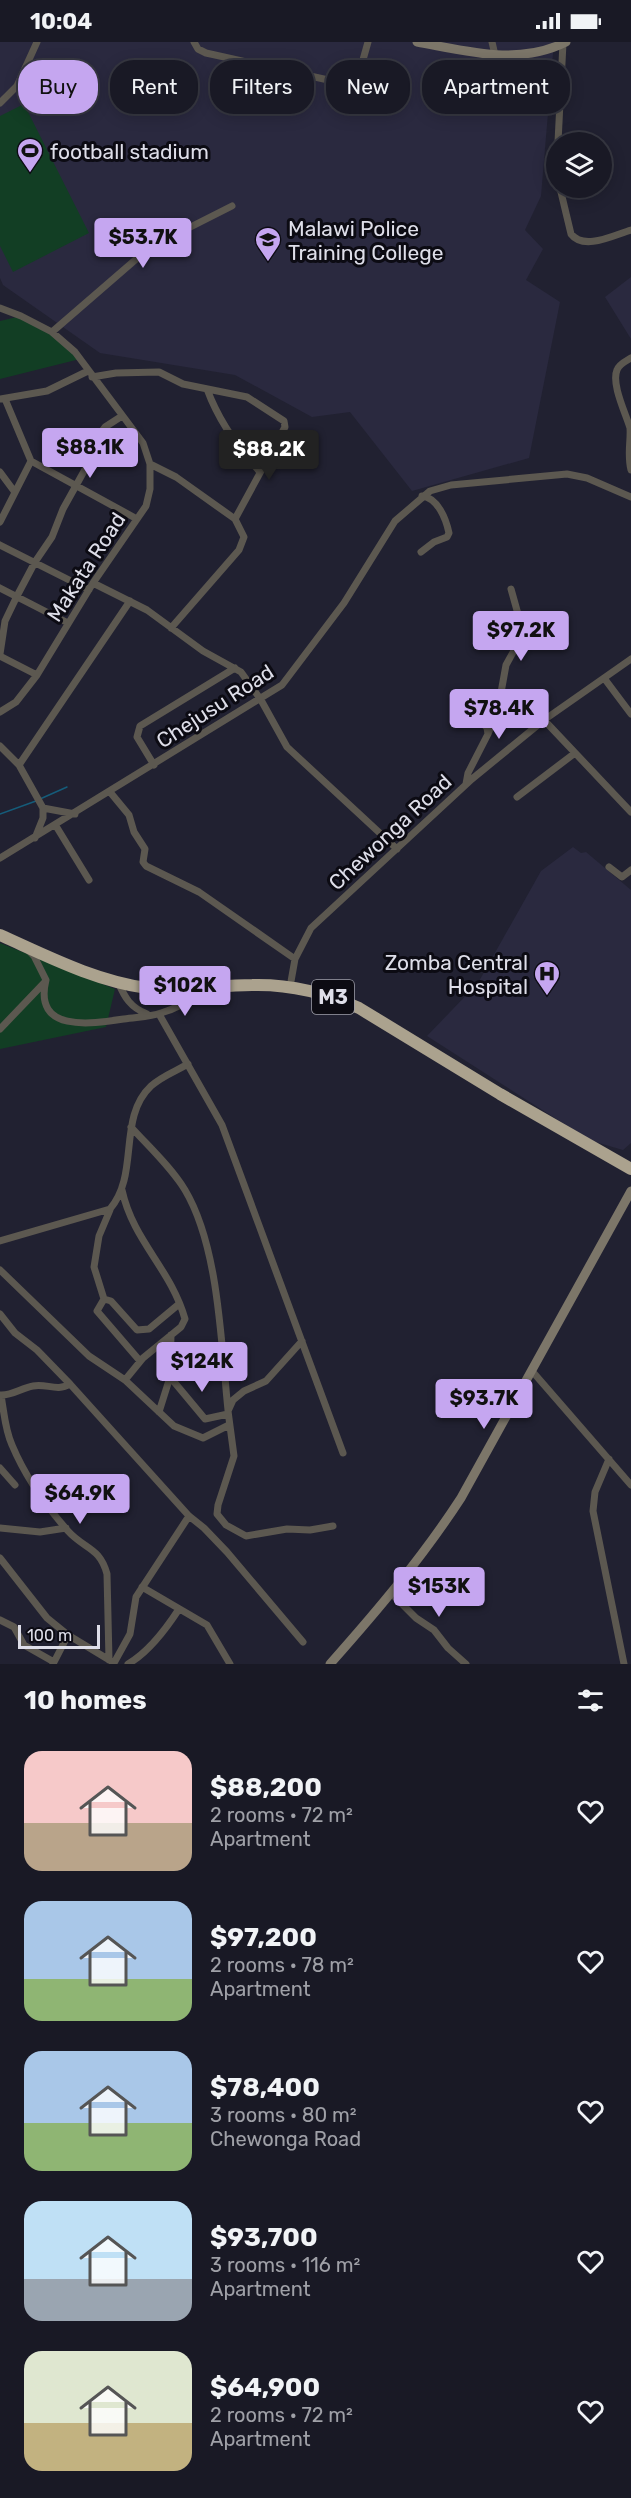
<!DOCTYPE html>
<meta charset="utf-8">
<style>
:root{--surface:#191925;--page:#262632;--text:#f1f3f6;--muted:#9fa0a7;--line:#373842;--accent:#c5a6f0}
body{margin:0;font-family:Rubik,sans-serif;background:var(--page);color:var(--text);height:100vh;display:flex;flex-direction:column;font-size:22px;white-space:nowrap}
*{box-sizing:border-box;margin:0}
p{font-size:20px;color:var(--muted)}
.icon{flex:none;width:33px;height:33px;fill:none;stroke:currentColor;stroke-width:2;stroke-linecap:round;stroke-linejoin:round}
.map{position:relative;height:1622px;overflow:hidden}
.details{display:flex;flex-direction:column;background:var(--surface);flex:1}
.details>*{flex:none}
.hud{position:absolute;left:18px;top:18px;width:596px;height:54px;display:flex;gap:12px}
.controls{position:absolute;left:546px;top:90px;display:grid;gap:12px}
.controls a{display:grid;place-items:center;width:66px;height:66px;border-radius:50%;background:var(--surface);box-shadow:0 3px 15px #0003,0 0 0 2px var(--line);font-size:30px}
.scale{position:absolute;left:18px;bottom:15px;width:82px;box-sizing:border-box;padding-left:6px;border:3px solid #dedee9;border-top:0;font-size:16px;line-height:21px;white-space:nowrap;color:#dedee9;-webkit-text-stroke:4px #0c0b13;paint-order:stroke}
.price{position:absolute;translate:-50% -51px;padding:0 14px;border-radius:6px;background:var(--accent);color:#111;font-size:20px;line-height:39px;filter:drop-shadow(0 2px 3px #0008)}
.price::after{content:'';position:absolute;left:50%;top:36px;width:18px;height:14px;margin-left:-9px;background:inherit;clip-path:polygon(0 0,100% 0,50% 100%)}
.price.on{background:#222;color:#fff}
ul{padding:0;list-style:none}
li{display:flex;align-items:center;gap:18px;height:150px;padding:0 24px}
li span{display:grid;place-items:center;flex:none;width:168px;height:120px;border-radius:18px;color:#555}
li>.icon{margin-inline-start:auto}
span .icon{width:72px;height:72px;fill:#fffc;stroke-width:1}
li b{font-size:26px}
h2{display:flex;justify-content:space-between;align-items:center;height:72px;padding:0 24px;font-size:26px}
.chip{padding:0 21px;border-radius:24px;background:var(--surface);box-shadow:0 3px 15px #0003,0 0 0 2px var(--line);font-size:21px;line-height:54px}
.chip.on{background:var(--accent);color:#111}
.status{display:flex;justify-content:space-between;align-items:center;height:42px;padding:0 30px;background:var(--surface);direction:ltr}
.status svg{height:16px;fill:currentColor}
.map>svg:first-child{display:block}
.built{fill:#2a293f}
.green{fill:#123e24}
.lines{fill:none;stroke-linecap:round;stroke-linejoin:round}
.stream{stroke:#155c7a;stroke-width:1.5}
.street{stroke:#5c5850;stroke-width:7}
.secondary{stroke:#7c7669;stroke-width:9}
.highway{stroke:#aba28e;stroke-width:12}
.labels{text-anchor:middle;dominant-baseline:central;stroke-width:6;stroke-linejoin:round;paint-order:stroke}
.shield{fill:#0c0b13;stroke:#9f9fa9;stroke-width:1.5}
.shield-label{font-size:20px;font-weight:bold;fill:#dedee9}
.poi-label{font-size:21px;fill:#dedee9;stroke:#0c0b13;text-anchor:start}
.street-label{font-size:21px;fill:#dedee9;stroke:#0c0b13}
</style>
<div class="status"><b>10:04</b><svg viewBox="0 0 49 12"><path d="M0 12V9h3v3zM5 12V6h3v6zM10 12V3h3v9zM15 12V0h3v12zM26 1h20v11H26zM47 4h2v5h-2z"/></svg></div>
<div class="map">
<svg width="631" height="1622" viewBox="0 0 631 1622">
<rect width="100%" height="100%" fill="#212131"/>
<path class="built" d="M0,0H554L541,154L525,188L543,207L526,238L560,260L529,416L412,449L350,370L312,375L235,333L100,311L3,243L0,236Z
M631,235V297L605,255Z
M573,805L581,811L586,810L631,848V1101L623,1108L592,1099L572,1087L427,994L478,941L541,829Z"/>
<path class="green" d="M24,62L89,191L13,230L0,204V74Z
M21,274L52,290L80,317L0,337V279Z
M0,901L115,947L106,985L0,1007Z"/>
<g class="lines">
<path class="stream" d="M40,757L67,745
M0,772L36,759"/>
<path class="street" d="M194,0L198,7L206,11L351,43L357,39L368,0
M492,0L495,13
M0,61L17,44L37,0
M558,100L563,1
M556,118V133
M560,146L571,192C584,209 614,193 631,188
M0,266L21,274L52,290L75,310L143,401L150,422V447L146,464L93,541L37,633L16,660L0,670
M52,290L149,206L232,164
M631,316C626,319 619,322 617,328C611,342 626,372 630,386C631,399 627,412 631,428
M92,335L116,331L159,330L183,342L247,355L284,379L285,385L235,477
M207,347C218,377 238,406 260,430
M0,357L47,349L88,329
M5,357L31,419L137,477
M150,422L176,435L235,477L244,495L239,508L171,586
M0,430L14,449
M0,480L31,419
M0,503L89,548
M421,510L434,500L447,495L449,491C446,477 438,456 422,454
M93,541L147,568L203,609L241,630L261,658L287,705L397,807
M0,546L68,581
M0,612L5,579L17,554L35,520L52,495L63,467L93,413L99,393L105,385L122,374
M0,614L37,633
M604,636L631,672
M544,678L631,770
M488,692L498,667L506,623L522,594L518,572L511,547
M0,704L19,723
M154,723L137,695L140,684L235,626
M466,742L468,731L488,692L487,686L468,663
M110,750L129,773L134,790L145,807L143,820L146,824L199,850L295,917
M517,755L575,711
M43,766L75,772
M56,784L89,838
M35,796L43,776V766L19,723L130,559
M0,816L282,643L344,561L395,479L430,449L451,443L567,432L587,436L631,455
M609,825L622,835L631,828
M29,909L34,914L46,938C33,991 91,982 124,977C136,975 150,975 161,971C178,966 192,958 207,948
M118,940C125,956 130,965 147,972
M290,945L295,917L311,886L472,737L544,678L631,617
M159,972L222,1083L343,1411
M0,987L45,940
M131,1085C149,1105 171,1125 185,1148C219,1205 221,1302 228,1368
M122,1148C133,1199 171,1227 185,1277L181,1285L143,1316L125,1338
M110,1168L99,1194L94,1225L104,1257L97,1269L140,1319
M0,1199L110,1167C140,1132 117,1076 151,1044C162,1034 176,1029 188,1022
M0,1228L89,1314L125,1338L174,1384L203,1396L229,1383
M104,1257L111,1259L137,1288L149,1287L179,1262
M0,1272L15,1291L37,1308L70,1342L189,1474L204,1486L227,1510L303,1600
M302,1299L266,1339L244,1349L233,1358L228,1369L234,1414L218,1463L217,1472L226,1483L246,1494L287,1487L310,1488L333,1484
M532,1329L631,1443
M170,1335L205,1377L228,1372
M0,1353C12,1354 21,1346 33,1344C46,1341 57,1350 70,1342
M1,1353C4,1370 5,1388 12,1403C25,1434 46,1464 68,1489C84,1507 100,1505 107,1532L109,1618
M159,1370L170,1335L171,1293
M609,1417L595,1450L593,1469L624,1622
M0,1426L15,1443
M0,1486L40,1490L66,1486
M0,1516L47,1576L68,1593L111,1619
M142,1545L207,1583L230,1622
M391,1551L416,1576L434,1588L448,1606L466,1622
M0,1578L14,1585L24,1603L54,1620
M114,1621L130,1592L136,1555L189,1474
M53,1622L68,1593
M128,1622C149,1610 166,1587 179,1567"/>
<path class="secondary" d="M417,0C467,9 518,24 566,0
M330,1622C377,1569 422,1516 461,1456L631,1149"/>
<path class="highway" d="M0,893C47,914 95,939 147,946C182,951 217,943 252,943C290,942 326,951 359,966L500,1052L631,1127"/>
</g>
<defs>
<symbol id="stadium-pin" viewBox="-11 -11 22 30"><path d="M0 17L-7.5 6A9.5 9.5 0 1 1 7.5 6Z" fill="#c5a6f0" stroke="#0c0b13"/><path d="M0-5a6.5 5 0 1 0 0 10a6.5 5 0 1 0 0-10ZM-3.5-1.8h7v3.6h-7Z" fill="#111"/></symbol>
<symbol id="university-pin" viewBox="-11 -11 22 30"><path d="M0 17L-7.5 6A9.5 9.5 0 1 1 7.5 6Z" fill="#c5a6f0" stroke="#0c0b13"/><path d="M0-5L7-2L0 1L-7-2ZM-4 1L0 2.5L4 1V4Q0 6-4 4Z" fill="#111"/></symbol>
<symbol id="hospital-pin" viewBox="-11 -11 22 30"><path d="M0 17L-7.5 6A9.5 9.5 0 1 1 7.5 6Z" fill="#c5a6f0" stroke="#0c0b13"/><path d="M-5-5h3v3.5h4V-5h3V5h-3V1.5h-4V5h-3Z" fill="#111"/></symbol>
</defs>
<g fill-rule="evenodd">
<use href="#stadium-pin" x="15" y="94" width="30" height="40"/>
<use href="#university-pin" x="253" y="183" width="30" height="40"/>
<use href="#hospital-pin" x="532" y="917" width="30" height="40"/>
</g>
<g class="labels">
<rect class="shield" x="312" y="938" width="42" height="34" rx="4.5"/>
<g class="shield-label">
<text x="333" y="955">M3</text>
</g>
<g class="poi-label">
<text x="50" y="109">football stadium</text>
<text x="288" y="186">Malawi Police<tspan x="288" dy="24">Training College</tspan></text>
<text x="528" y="920" text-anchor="end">Zomba Central<tspan x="528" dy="24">Hospital</tspan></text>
</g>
<g class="street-label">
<text transform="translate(86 525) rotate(-57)">Makata Road</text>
<text transform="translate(215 664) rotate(-33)">Chejusu Road</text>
<text transform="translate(390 790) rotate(-43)">Chewonga Road</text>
</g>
</g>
</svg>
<div class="controls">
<a><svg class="icon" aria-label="layers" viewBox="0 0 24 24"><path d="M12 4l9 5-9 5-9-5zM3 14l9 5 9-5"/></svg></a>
</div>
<div class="scale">100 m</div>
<b class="price" style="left:143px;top:227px">$53.7K</b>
<b class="price" style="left:90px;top:437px">$88.1K</b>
<b class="price on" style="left:269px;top:439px">$88.2K</b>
<b class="price" style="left:521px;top:620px">$97.2K</b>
<b class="price" style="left:499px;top:698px">$78.4K</b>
<b class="price" style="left:185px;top:975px">$102K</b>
<b class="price" style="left:202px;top:1351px">$124K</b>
<b class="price" style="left:484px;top:1388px">$93.7K</b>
<b class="price" style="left:80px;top:1483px">$64.9K</b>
<b class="price" style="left:439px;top:1576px">$153K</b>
<div class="hud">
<a class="chip on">Buy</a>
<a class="chip">Rent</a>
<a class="chip">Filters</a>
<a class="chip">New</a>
<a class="chip">Apartment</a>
</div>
</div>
<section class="details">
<h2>10 homes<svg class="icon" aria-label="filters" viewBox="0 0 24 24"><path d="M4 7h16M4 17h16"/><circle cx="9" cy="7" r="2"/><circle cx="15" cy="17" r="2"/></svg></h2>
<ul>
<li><span style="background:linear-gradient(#f6c9c9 60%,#b9a48a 0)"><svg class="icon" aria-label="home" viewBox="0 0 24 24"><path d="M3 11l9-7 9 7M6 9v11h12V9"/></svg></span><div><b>$88,200</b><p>2 rooms · 72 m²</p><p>Apartment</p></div><svg class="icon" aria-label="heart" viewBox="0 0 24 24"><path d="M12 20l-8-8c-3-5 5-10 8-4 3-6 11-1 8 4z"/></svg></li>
<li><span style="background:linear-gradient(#a9c7e8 65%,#8fb573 0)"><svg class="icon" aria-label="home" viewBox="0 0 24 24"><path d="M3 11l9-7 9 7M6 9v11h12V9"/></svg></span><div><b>$97,200</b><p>2 rooms · 78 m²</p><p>Apartment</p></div><svg class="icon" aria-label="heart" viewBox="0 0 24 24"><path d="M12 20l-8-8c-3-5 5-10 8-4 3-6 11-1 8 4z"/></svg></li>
<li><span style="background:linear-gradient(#a9c7e8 60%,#8fb573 0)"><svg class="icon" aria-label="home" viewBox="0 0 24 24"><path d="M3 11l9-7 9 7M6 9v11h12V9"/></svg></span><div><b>$78,400</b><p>3 rooms · 80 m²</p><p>Chewonga Road</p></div><svg class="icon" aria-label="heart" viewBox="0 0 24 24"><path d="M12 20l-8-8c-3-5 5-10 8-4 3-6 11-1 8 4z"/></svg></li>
<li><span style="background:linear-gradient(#bfe0f5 65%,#9aa5b1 0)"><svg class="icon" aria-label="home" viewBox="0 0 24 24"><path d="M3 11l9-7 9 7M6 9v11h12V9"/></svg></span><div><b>$93,700</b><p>3 rooms · 116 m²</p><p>Apartment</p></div><svg class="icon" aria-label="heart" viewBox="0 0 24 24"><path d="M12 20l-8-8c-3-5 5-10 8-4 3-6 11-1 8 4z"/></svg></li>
<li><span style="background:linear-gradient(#dfe7d0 60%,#c2b280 0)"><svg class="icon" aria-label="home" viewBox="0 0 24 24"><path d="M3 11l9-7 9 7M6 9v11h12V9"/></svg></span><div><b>$64,900</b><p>2 rooms · 72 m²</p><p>Apartment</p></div><svg class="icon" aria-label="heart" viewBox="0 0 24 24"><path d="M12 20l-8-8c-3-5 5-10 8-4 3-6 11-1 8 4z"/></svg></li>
</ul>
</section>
